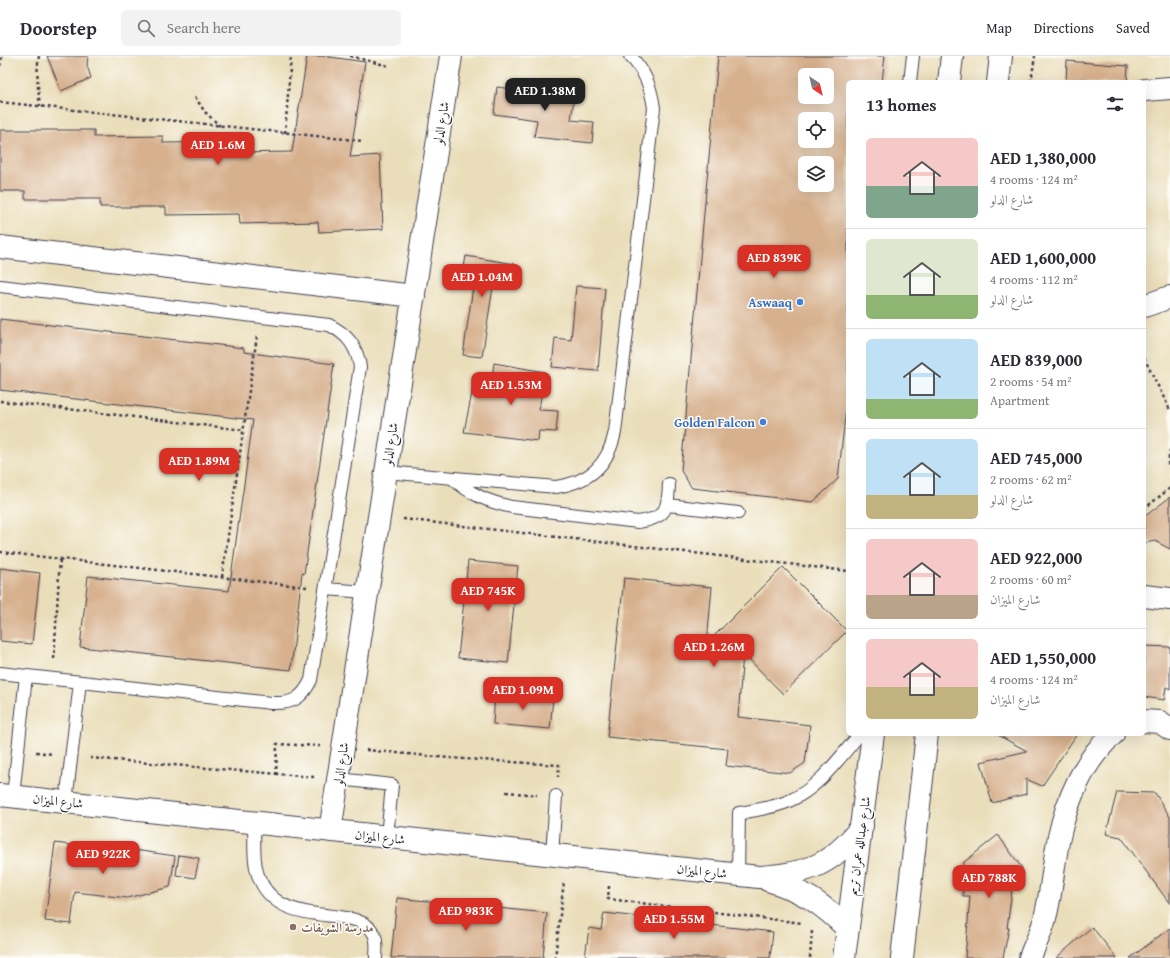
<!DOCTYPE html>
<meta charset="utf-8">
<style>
:root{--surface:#fff;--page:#f2f2f3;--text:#2b2b33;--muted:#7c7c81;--line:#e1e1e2;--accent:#d93025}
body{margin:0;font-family:"Gentium Book Plus",Amiri,serif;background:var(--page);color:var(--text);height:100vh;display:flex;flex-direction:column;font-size:15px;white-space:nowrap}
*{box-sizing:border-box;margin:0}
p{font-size:13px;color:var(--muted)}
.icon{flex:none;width:22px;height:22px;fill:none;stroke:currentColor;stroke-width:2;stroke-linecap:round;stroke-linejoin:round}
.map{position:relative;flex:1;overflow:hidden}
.sheet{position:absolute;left:846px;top:24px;width:300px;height:656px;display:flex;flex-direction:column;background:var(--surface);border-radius:6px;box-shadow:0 4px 16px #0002}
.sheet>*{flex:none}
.needle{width:26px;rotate:145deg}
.tools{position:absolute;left:798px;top:12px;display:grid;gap:8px}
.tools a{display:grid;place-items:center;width:36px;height:36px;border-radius:6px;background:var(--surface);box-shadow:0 4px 16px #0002;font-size:20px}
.price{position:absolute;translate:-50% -34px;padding:0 9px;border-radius:8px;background:var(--accent);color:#fff;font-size:13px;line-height:26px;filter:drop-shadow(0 1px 2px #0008)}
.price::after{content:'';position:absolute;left:50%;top:24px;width:12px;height:9px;margin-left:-6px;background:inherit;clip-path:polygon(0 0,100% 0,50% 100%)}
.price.current{background:#222;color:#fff}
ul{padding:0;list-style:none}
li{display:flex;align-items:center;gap:12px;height:100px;padding:0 20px}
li+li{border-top:1px solid var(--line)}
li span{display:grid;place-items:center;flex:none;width:112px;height:80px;border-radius:6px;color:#555}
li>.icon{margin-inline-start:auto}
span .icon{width:48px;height:48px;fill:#fffc;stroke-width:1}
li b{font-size:17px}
h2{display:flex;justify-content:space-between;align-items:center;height:48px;padding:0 20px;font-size:17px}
header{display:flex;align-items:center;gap:24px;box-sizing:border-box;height:56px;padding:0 20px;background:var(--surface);border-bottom:1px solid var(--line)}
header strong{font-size:19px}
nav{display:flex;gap:22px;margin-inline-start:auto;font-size:14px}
.search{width:280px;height:36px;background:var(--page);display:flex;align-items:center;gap:10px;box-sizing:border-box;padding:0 14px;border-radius:6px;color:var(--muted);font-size:15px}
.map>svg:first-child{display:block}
.building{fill:#d7b08d;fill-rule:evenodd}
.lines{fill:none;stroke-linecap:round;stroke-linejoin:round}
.lane-casing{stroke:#403e4e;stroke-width:14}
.street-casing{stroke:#403e4e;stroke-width:24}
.secondary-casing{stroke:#403e4e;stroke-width:24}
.path{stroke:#403e4e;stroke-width:2.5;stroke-dasharray:3 3;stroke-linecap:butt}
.lane{stroke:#fff;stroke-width:12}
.street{stroke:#fff;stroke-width:22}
.secondary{stroke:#fff;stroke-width:22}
.shop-dot{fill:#3f7fe0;stroke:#fdfcf7;stroke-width:1.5}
.education-dot{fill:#8d6e63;stroke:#fdfcf7;stroke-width:1.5}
.labels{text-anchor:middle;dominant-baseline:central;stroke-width:3;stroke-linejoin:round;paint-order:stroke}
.street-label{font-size:13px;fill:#22223b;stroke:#fdfcf7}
.shop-label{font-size:13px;font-weight:bold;fill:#366cbe;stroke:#fdfcf7;text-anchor:end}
.education-label{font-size:13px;font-weight:bold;fill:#785e54;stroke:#fdfcf7;text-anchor:start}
</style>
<header>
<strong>Doorstep</strong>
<div class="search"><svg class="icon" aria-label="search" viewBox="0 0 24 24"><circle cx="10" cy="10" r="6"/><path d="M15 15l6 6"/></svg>Search here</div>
<nav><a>Map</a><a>Directions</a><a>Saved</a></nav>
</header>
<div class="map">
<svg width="1170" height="902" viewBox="0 0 1170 902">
<rect width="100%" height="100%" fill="#fdfcf7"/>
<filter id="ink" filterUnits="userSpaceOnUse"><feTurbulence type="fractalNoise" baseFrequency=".025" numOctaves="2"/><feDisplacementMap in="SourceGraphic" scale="8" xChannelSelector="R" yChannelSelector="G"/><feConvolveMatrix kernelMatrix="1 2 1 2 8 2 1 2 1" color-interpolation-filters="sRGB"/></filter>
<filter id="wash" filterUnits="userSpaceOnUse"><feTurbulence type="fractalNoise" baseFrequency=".012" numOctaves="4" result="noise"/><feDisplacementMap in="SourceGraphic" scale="16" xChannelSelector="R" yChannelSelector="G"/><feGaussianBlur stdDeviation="0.9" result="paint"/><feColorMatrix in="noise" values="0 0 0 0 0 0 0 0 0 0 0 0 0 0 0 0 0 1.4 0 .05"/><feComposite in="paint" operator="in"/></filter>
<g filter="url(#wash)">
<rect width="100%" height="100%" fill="#eadeba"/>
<g id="blocks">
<path class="building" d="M47,0H88L87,9L91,22L61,35Z
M307,0H323L365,6L350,101L380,99L383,173L319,176L318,166L240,168L239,158L166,159V151H100V143H25V135H0V74H94V81L163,80V87L235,86V97L292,96Z
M718,0H885L882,26H848V334L838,423L813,446L692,432L681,415ZM805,19H827V41H805ZM805,63H827V85H805ZM805,107H827V129H805Z
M1067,5L1128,10L1127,26H1066Z
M521,29L575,35L571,64L594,66L592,87L534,81L537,64L494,58L497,31L520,34Z
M466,200L515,208L513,227L494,225L482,301L463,299L474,224L462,222Z
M576,230L605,232L598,315L552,311L555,282L571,284Z
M0,263L244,292V296L334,308L304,518L302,517L291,614L80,591L88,520L229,535L253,364L0,334Z
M494,307L545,316L539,354L558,355L556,376L539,375L538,385L464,376L473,332L490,335Z
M1170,441V493L1155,485L1144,487V461Z
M468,505L518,510L508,607L458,602Z
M783,511L847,575L783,638L743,597L738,661L810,669L805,707L790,717L726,710L728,693L607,681L624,522L712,531L707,587Z
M0,512L40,517L32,588L0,585Z
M1144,590L1170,591V633L1166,631L1164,644L1144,641Z
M495,638L553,642L550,673L493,668Z
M996,678H1077L1042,730L1026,723V738L992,747L981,706L1027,695Z
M1117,736L1155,737L1170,761V848L1121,781L1106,778Z
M998,779L1022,812L1014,819L1007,872H1009L1003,902H965L970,840H963V807Z
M55,787L86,791V787L175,800L170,831L127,842L75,836L71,868L45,865Z
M179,799L199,802L195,822L176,819Z
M397,842L547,857L543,902H391Z
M604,857L773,876L770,902H585L589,872L601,874Z
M1092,871L1117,902H1056Z
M1170,872V902H1130Z"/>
</g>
</g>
<g filter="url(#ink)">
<use href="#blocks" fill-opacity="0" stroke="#403e4e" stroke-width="1"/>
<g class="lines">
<defs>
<path id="lane" d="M910,26L913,0
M0,230L329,269C347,278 357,290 360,311L311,624C302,643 292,648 271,647L0,617
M386,416L556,431C589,426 608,410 615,376L654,52C651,31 645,15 630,0
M452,422C470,438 488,446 512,451L638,466C666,462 668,454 669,428
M668,449L738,457
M325,533L367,536
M339,723L392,729L387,781
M13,740L26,620
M66,746L80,626
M254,767C255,784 252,808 260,824C283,876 359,846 374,878C378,885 376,895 376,902
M552,799L556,740
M738,819L739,757C756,754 773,752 789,745C819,732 839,702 860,678"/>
<path id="street" d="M1145,34L1170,32
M0,191L414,240
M1144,250L1170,241
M1144,540L1170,543
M1144,665L1160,666L1170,673
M0,739L759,821C808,818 832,809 862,770
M330,775L451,0
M768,824C804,835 821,847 848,873
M1030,902C1034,889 1042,876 1045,862C1052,836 1053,808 1059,781C1067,744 1084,704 1113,678"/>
<path id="secondary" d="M949,26L952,0
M998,26L1001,0
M844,902L873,678
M902,902L927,678"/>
</defs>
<use href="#lane" class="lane-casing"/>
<use href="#street" class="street-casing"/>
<use href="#secondary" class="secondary-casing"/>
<path class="path" d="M39,0C36,17 38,33 40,50
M350,0L389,10
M0,10L2,0
M1031,26L1035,0
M195,41L205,56L220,70
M0,46L363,85
M285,77L291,0
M1144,302L1170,354
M0,345L244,374
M1170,394L1168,407L1170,414
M1144,453L1170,432
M403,463L848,515
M0,496L307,531
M222,521L257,280
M54,603L60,502
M366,694L449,702L559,709L558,721
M36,696L53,698
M90,702L314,721
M276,719L277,688L320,690
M506,736L537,739
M609,830L608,843L802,867
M555,902L564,825
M810,902L812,875"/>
<use href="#lane" class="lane"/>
<use href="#street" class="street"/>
<use href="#secondary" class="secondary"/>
</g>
</g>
<g class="shop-dot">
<circle cx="800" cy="246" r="4"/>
<circle cx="763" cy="366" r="4"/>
</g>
<circle class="education-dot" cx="293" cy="871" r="4"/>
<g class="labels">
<g class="street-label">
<text transform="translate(441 67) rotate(-81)">شارع الدلو</text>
<text transform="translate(390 388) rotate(-81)">شارع الدلو</text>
<text transform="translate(341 708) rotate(-82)">شارع الدلو</text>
<text transform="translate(58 745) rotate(6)">شارع الميزان</text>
<text transform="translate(380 781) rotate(6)">شارع الميزان</text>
<text transform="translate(859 790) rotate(-82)">شارع عبدالله عمران تريم</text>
<text transform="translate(702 815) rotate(6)">شارع الميزان</text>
</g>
<g class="shop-label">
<text x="792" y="246">Aswaaq</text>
<text x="755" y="366">Golden Falcon</text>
</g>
<g class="education-label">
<text x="301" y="871">مدرسة الشويفات</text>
</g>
</g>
</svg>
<div class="tools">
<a><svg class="needle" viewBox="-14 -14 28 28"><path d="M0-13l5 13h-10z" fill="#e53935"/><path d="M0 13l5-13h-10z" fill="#7c7c81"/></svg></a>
<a><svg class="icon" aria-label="locate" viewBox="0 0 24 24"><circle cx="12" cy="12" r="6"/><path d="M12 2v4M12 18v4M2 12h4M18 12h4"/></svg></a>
<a><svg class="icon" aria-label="layers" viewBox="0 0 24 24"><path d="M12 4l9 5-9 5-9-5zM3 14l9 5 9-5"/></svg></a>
</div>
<b class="price current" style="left:545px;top:56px">AED 1.38M</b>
<b class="price" style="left:218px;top:110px">AED 1.6M</b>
<b class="price" style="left:774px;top:223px">AED 839K</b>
<b class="price" style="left:482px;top:242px">AED 1.04M</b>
<b class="price" style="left:511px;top:350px">AED 1.53M</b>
<b class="price" style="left:199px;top:426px">AED 1.89M</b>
<b class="price" style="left:488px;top:556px">AED 745K</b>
<b class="price" style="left:714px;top:612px">AED 1.26M</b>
<b class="price" style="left:523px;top:655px">AED 1.09M</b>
<b class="price" style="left:103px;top:819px">AED 922K</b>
<b class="price" style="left:989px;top:843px">AED 788K</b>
<b class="price" style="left:466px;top:876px">AED 983K</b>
<b class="price" style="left:674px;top:884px">AED 1.55M</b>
<section class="sheet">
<h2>13 homes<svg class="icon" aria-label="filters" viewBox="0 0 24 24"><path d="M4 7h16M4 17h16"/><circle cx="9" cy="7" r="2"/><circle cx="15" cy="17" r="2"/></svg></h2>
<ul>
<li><span style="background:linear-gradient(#f6c9c9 60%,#7fa58c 0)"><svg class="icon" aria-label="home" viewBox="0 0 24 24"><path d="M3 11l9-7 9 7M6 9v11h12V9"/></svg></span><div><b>AED 1,380,000</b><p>4 rooms · 124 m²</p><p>شارع الدلو</p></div></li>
<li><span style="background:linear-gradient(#dfe7d0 70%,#8fb573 0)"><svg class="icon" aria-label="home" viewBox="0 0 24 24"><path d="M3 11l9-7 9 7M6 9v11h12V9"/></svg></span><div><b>AED 1,600,000</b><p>4 rooms · 112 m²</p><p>شارع الدلو</p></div></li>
<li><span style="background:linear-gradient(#bfe0f5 75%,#8fb573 0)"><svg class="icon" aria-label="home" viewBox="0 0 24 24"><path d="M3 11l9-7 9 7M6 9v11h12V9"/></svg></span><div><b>AED 839,000</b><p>2 rooms · 54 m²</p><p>Apartment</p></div></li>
<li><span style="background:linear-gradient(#bfe0f5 70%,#c2b280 0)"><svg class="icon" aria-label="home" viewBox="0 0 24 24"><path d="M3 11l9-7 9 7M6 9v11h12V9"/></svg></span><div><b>AED 745,000</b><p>2 rooms · 62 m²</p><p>شارع الدلو</p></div></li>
<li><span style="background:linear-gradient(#f6c9c9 70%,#b9a48a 0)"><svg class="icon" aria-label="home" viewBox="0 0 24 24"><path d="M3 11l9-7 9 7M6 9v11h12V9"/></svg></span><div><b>AED 922,000</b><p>2 rooms · 60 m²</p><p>شارع الميزان</p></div></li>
<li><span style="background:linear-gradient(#f6c9c9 60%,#c2b280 0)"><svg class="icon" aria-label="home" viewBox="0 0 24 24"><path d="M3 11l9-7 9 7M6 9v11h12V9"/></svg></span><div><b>AED 1,550,000</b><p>4 rooms · 124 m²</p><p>شارع الميزان</p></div></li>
</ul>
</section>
</div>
